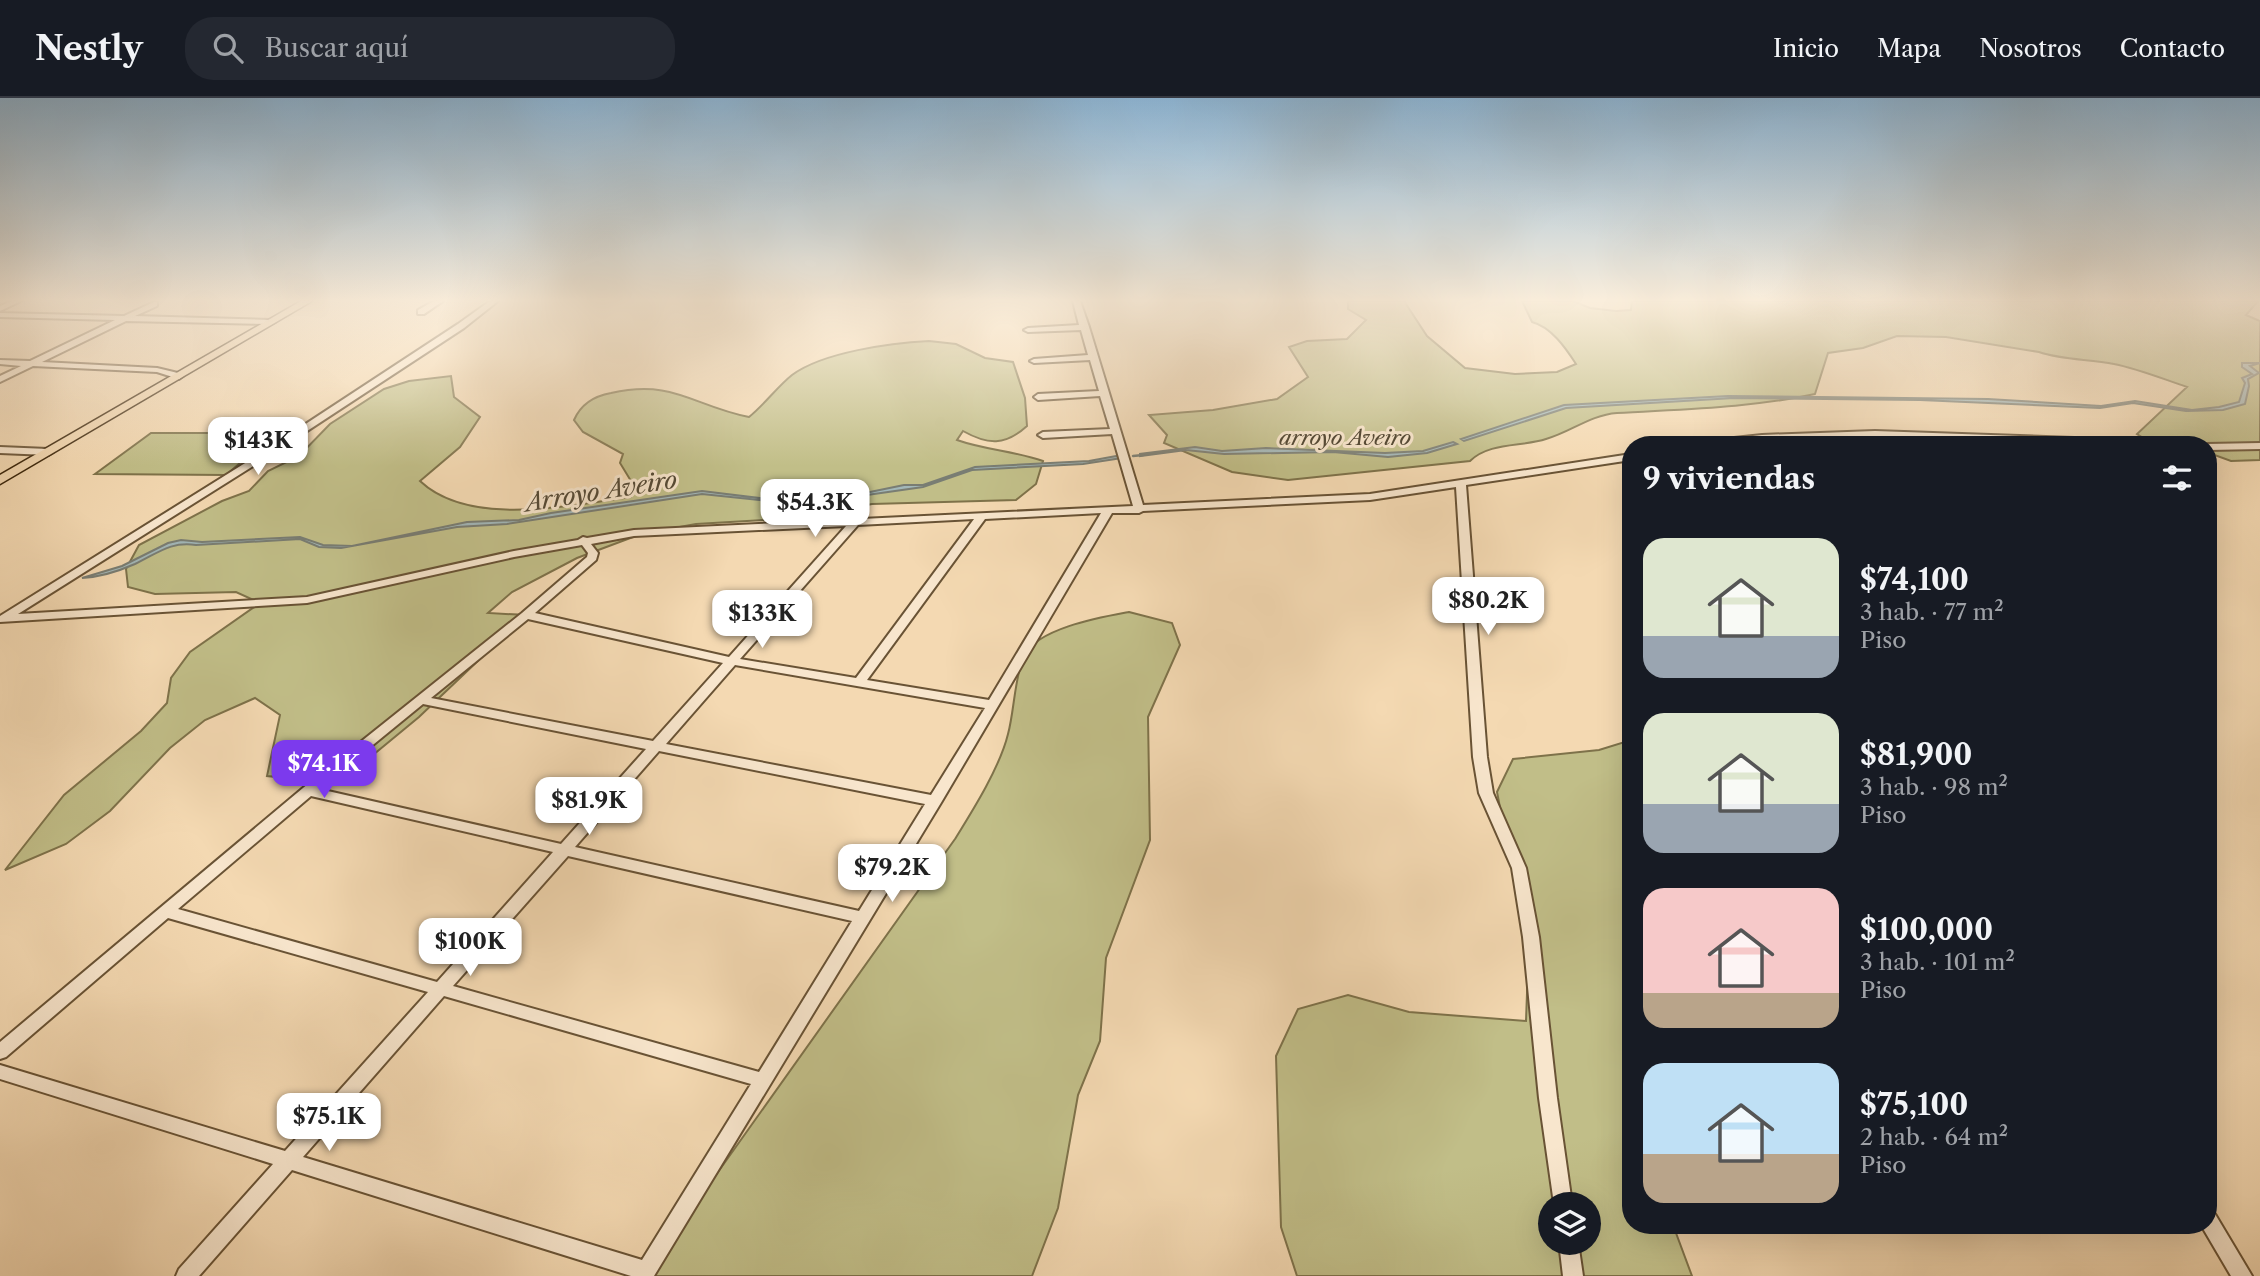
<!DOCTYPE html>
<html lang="es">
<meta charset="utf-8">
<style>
:root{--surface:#171b24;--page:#242831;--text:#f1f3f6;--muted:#9ea1a6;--line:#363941;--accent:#7c3aed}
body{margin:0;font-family:"Libre Caslon Text",serif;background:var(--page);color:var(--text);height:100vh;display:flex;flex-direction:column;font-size:26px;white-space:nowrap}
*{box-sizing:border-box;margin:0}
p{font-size:23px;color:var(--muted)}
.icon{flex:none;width:38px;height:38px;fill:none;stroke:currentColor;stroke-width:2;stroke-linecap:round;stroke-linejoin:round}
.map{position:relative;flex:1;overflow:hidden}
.details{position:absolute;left:1622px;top:338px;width:595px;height:798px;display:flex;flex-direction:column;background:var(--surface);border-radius:28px;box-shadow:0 7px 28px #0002}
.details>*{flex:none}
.buttons{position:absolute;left:1538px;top:1094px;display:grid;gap:14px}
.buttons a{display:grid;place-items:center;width:63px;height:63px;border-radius:50%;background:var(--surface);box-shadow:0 7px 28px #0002;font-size:35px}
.price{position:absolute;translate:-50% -60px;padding:0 16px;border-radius:14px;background:#fff;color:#222;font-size:23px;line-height:46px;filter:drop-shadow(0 2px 4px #0008)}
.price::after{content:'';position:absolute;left:50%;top:42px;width:21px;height:16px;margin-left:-10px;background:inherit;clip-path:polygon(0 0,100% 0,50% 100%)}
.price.on{background:var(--accent);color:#fff}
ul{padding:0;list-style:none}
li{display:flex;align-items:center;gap:21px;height:175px;padding:0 21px}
li span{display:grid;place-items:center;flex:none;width:196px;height:140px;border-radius:21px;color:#555}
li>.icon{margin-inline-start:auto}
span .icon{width:84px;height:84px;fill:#fffc;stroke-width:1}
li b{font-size:30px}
h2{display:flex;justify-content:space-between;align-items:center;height:84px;padding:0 21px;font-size:30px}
header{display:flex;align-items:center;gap:42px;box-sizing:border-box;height:98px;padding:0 35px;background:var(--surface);border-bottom:2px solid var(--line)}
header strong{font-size:33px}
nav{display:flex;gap:38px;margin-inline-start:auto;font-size:24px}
.search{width:490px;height:63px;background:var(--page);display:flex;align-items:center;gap:18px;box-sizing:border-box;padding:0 24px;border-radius:28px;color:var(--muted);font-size:26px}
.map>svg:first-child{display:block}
.green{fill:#c1be88;stroke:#7e724a;stroke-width:2;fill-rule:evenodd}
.water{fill:#a2b7b9;stroke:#797d73;stroke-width:2}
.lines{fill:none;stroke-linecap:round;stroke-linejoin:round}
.stream{stroke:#797d73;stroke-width:2.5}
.minor-casing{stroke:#695335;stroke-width:4}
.major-casing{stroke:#3b260b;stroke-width:3}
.minor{fill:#f8e6cd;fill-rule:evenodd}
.major{fill:#f4d9b2;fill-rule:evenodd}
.labels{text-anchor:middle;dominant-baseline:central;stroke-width:6;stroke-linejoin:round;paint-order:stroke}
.far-water-label{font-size:21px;font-style:italic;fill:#554a36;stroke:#f8e6cd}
.water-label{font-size:24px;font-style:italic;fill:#554a36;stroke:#f8e6cd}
</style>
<header>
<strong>Nestly</strong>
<div class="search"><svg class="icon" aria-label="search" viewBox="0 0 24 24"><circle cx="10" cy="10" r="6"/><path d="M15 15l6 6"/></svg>Buscar aquí</div>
<nav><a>Inicio</a><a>Mapa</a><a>Nosotros</a><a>Contacto</a></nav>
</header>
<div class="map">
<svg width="2260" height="1178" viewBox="0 0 2260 1178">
<rect width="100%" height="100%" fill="#f4d9b2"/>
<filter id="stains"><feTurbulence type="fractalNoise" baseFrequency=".00286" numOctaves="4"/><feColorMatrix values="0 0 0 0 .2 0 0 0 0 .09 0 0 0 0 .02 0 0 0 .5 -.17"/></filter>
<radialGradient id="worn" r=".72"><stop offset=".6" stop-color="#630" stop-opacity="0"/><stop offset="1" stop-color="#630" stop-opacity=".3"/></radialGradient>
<path class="green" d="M1348,203H1404L1427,238L1465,270L1515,276L1557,274L1576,266C1565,249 1551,229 1532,224L1522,203H1573L1590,210L1616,213L1631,212L1632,203H2258L2246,217L2260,223V362L2231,363L2209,355L2208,346H2153L2137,336L2187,289C2163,281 2139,271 2114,266C2089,261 2062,262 2039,254L1946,239L1897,238L1863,250L1828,255L1815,296C1750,310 1682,311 1617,315C1590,317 1571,334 1546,341C1522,349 1489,344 1470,363L1288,382L1232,374L1164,345L1167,337L1149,317L1213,312L1277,301L1308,279L1289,249L1307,243L1347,241L1366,222L1348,211Z
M929,243L956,246L985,260L1013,264L1025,300L1027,328C1005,348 988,347 963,333L957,342C985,352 1015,353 1043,363L1036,386L1016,402L872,406L799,420L696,426L641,436L577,460L512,494L488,515L526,517L419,619L339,685L267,678L280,617L255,600L205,622L170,650L110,713L66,746L5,772L64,697L141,633L167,605L171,580L190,554L260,505L236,494L155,496L128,489L126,471L139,447L222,403L249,393L268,373L299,358L330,326L384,291L409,283L451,278L454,299L480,319L460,349L420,383C470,430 569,407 631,399V383L620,365L623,356L583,334L574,322C581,306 594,298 611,295C674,281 693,308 749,319C765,306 777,289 792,277C823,254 891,245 929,243Z
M151,335H275L226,377L95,376Z
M1129,514L1172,525L1180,547L1148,619L1150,742L1106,860L1100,943L1078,997L1058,1110L1032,1178H644L955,741C973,712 1000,669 1008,636C1014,615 1015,576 1024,558C1037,530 1102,519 1129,514Z
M1631,642V738L1628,739L1631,758V1127H1673L1692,1178H1297L1281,1129L1276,958L1298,911L1348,897L1409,914L1526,923L1530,813L1504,730L1497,694L1513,661L1599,652ZM1550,1106H1589V1144H1550Z"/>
<path class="water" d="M2242,265H2260L2250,268L2259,275L2248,281L2249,288L2245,306L2223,312L2186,313L2133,305L2100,310L1920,302L1734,300L1566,310L1464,343L1461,341L1564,307L1728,298L1988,301L2101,308L2135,303L2192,312L2219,309L2239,304L2245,285L2242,280L2252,276L2242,269Z
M1453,344L1457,346L1427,355L1388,359L1333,354L1224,356L1186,352L1140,358V356L1195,349L1222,353L1266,350L1385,355L1423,353Z
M1116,358L1122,360L1083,366L972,372L923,389L867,397L778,404L702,396L507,426L457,429L341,450L319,449L300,441L196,447C171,443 158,455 135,466C119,473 100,479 82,480L122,468L168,445L181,442L202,444L300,439L323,447L352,448L467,424L519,422L551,415L702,393L767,401L870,394L904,387H923L975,369L1089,363Z"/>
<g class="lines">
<path class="stream" d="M1133,358L1143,357"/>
<defs>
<path id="minor" d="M12,203H21L0,213V208Z
M434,203H443L424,216H418V212Z
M490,203H498L464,230L269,358L18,516L307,499L514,453L578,442L583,439L587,440L634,432L1133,408L1112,336L1043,340L1038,337L1043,334L1110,331L1100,298L1038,302L1034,299L1038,296L1099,293L1090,262L1034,265L1030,263L1034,261L1088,257L1081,232L1028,234L1024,232L1028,230L1079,227L1073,203H1080L1089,229L1143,407L1370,396L1631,356V362L1466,387L1487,659L1493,695L1526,770L1539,839L1557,1000L1572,1106H1554L1539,1000L1523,839L1512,770L1479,695L1473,659L1456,389L1370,402L1143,413L1139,415H1112L942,703L654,1178H631L292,1072L199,1178H176L179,1171L273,1066L0,981V967L285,1053L428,894L168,820L6,959L0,961V944L303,690L522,515L587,459L588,455L582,447L514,459L307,505L0,524V518L263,354L458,226ZM1101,415L989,602L867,582L985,421ZM974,421L856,580L740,561L858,427ZM846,428L729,559L535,515L596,462L598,455L591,446L634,438ZM528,521L723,565L653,643L431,600ZM735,567L985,610L931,697L666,646ZM423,606L646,651L561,746L319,691ZM659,653L925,706L859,813L575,749ZM311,698L553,754L437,884L178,811ZM568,758L852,823L759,974L453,888ZM444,898L751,986L642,1162L303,1059Z
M154,204H157V208L135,218L271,222L275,224L271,226L126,223L42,264L157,270L182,276L183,278L179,281L157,274L33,268L0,284V278L21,268L0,266V262L30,263L115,222L0,219V215L124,218Z
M1875,333L2159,343L2164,346H2096L1875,339L1819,340L1728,346H1701L1706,343L1762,337Z
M2260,345V351L2208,352V346H2207Z
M0,349L48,351L53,354L48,357L0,355Z
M2208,1113L2215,1116L2252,1178H2231L2201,1127H2208Z
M1559,1144H1578L1583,1178H1563Z"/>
<path id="major" d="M301,203H312L0,386V377Z"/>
</defs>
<use href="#minor" class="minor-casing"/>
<use href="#major" class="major-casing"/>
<use href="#minor" class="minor"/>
<use href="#major" class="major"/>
</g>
<linearGradient id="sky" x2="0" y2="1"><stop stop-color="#8cb5d5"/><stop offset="0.55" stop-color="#faeedc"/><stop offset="1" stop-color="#faeedc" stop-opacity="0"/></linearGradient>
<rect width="2260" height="368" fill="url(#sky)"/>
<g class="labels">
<g class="far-water-label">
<text x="1345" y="339">arroyo Aveiro</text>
</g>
<g class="water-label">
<text transform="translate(601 393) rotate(-9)">Arroyo Aveiro</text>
</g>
</g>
<rect width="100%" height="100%" filter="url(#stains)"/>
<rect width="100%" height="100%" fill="url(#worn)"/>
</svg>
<div class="buttons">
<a><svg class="icon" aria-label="layers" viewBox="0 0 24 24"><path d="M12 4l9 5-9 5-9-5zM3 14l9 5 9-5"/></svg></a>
</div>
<b class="price" style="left:258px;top:379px">$143K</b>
<b class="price" style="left:815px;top:441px">$54.3K</b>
<b class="price" style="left:1488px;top:539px">$80.2K</b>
<b class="price" style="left:762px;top:552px">$133K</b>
<b class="price on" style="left:324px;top:702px">$74.1K</b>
<b class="price" style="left:589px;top:739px">$81.9K</b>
<b class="price" style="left:892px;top:806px">$79.2K</b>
<b class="price" style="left:470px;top:880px">$100K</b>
<b class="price" style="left:329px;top:1055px">$75.1K</b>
<section class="details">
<h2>9 viviendas<svg class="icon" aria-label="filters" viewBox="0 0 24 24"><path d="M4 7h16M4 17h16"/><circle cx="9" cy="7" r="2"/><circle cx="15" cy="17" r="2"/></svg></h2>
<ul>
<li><span style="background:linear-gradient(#dfe7d0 70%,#9aa5b1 0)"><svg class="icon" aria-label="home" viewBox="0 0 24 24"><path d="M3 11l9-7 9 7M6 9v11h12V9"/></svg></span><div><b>$74,100</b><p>3 hab. · 77 m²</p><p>Piso</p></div></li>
<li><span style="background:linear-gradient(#dfe7d0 65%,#9aa5b1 0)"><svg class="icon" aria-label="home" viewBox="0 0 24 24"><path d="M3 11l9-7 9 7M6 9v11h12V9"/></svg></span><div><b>$81,900</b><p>3 hab. · 98 m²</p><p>Piso</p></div></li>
<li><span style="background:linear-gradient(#f6c9c9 75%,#b9a48a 0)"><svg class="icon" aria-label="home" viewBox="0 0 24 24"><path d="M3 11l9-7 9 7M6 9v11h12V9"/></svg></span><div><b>$100,000</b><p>3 hab. · 101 m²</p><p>Piso</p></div></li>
<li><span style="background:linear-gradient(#bfe0f5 65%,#b9a48a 0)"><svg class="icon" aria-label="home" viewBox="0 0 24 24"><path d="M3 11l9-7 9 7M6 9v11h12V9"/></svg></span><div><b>$75,100</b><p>2 hab. · 64 m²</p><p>Piso</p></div></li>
</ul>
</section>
</div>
